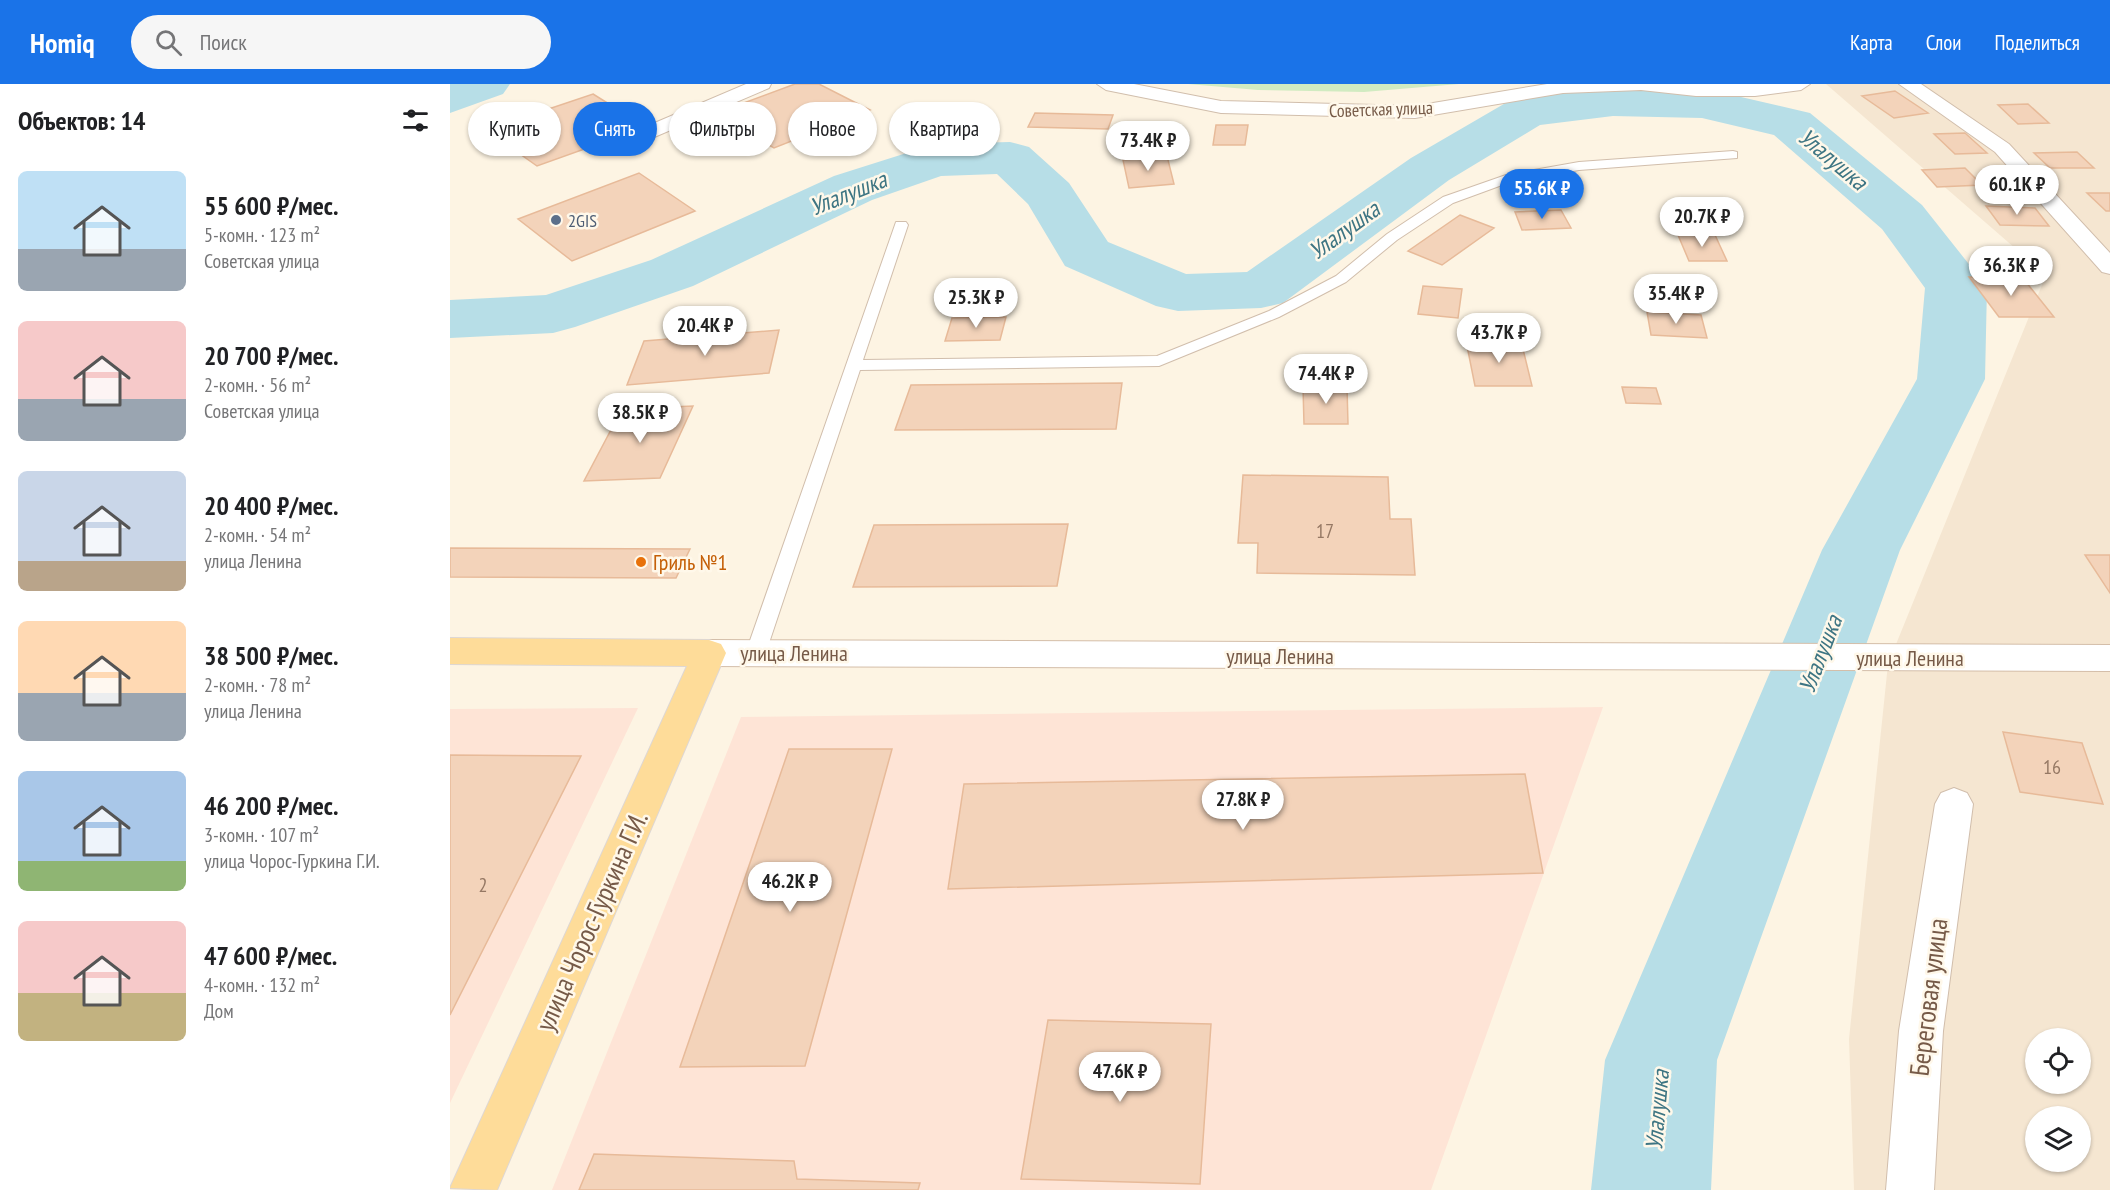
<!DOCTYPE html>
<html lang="ru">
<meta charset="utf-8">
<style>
:root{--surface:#fff;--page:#f6f6f6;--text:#202124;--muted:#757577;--accent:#1a73e8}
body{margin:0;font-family:"PT Sans Narrow",sans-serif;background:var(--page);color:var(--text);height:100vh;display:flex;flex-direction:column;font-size:22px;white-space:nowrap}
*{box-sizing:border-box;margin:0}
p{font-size:20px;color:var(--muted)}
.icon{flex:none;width:33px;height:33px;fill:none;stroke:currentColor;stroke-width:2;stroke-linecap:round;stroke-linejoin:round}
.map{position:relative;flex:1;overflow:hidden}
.details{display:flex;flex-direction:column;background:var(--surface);width:450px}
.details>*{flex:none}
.guide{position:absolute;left:18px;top:18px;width:570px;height:54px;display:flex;gap:12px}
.fabs{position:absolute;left:1575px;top:944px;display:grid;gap:12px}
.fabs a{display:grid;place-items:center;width:66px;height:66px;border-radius:50%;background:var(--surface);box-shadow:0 2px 4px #0004;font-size:30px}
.price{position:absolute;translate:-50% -51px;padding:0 14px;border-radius:21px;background:#fff;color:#222;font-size:20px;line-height:39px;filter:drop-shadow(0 2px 3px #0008)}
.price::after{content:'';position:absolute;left:50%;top:36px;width:18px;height:14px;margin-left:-9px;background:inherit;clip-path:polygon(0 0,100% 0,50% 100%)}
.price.selected{background:var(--accent);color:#fff}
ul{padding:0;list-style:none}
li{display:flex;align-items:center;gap:18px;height:150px;padding:0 18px}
li span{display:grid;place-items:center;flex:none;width:168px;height:120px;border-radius:9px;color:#555}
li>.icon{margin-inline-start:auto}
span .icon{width:72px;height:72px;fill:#fffc;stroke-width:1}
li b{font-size:26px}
h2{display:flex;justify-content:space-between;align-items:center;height:72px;padding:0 18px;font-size:26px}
.tag{padding:0 21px;border-radius:27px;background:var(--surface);box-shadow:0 2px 4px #0004;font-size:21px;line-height:54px}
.tag.selected{background:var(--accent);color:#fff}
header{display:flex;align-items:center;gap:36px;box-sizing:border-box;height:84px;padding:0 30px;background:var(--accent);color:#fff}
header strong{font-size:28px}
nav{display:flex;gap:33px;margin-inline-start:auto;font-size:21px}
.search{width:420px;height:54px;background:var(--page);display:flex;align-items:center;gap:15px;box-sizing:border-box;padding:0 21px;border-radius:33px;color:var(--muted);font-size:22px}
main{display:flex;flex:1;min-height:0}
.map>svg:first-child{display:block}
.residential{fill:#f5e6d1;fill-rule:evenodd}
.commercial{fill:#fee4d6}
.green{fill:#d1ebc1}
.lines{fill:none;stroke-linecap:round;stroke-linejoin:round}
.river{fill:#b7dee7;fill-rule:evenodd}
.building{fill:#f3d3ba;stroke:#e7ba99;stroke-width:1.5}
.lane-casing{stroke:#d1beac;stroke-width:2}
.street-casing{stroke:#d1beac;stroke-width:2}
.secondary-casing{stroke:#d4bea9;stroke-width:2}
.primary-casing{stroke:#ded7d3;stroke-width:2}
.lane{fill:#fff;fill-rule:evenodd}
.street{fill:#fff;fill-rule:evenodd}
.secondary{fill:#fff;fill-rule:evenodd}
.primary{fill:#fedc99;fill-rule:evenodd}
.service-dot{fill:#5c6f8a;stroke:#fff8ea;stroke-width:2}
.food-dot{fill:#e8710a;stroke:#fff8ea;stroke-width:2}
.labels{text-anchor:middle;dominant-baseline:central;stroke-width:5;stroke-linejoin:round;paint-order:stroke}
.far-street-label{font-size:18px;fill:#765a48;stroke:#fff8ea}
.far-service-label{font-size:18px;fill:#4e5e75;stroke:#fff8ea;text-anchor:start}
.number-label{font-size:20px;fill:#957864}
.food-label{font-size:22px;fill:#c56008;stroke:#fff8ea;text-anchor:start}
.street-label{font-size:22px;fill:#765a48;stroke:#fff8ea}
.water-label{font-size:24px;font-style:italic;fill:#3e7583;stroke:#fff8ea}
.near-street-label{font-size:27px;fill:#765a48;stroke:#fff8ea}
</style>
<header>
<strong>Homiq</strong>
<div class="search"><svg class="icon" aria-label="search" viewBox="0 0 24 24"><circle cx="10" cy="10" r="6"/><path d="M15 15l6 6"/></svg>Поиск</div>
<nav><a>Карта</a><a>Слои</a><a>Поделиться</a></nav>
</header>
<main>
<section class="details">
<h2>Объектов: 14<svg class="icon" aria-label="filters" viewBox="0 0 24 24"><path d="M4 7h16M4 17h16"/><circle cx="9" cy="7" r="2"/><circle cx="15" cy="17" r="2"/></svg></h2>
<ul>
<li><span style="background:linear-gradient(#bfe0f5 65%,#9aa5b1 0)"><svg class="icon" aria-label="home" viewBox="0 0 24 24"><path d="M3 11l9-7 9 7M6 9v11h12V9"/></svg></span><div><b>55 600 ₽/мес.</b><p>5-комн. · 123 m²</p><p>Советская улица</p></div></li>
<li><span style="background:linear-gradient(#f6c9c9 65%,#9aa5b1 0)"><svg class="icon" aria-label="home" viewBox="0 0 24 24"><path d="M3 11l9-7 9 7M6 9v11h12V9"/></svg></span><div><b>20 700 ₽/мес.</b><p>2-комн. · 56 m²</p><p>Советская улица</p></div></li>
<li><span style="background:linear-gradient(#c9d6e8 75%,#b9a48a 0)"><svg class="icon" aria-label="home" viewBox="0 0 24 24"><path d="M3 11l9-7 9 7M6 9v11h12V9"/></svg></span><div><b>20 400 ₽/мес.</b><p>2-комн. · 54 m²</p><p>улица Ленина</p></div></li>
<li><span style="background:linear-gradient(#ffd9b3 60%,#9aa5b1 0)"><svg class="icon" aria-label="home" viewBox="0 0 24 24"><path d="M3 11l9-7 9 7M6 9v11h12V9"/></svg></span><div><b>38 500 ₽/мес.</b><p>2-комн. · 78 m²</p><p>улица Ленина</p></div></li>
<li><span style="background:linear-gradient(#a9c7e8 75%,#8fb573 0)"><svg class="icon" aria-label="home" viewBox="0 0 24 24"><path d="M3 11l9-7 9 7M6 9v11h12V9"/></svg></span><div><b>46 200 ₽/мес.</b><p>3-комн. · 107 m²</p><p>улица Чорос-Гуркина Г.И.</p></div></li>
<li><span style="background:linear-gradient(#f6c9c9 60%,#c2b280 0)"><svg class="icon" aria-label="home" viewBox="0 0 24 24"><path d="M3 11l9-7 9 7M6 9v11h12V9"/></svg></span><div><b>47 600 ₽/мес.</b><p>4-комн. · 132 m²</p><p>Дом</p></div></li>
</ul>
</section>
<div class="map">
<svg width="1660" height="1106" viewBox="0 0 1660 1106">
<rect width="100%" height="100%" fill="#fdf4e3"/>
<path class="residential" d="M1376,0H1660V1106H1404L1399,955L1438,580L1596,191ZM1586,954H1630V999H1586ZM1586,1032H1630V1077H1586Z"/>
<path class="commercial" d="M1153,623L981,1106H102L291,633Z
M188,624L0,1019V625Z"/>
<path class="green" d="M738,0H1009L914,8L808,6Z"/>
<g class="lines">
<path class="river" d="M0,0H60L53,10L0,29Z
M1163,2L1252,4L1360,29L1472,121L1537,203L1535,295L1450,466L1267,976L1261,1106H1141L1155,976L1372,466L1467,295L1475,204L1432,145L1324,51L1252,34L1163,32L1090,41L999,96L833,219L811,224L728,227L706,222L615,182L578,120L547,90L491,92L422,116L243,202L125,243L103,249L0,254V216L96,211L201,176L384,92L485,60L560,58L579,63L619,99L658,158L736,190L797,188L961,74L1059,17Z"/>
</g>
<path class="building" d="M345,0H369L420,26L324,64L264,30Z
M1445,7L1478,29L1444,34L1412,12Z
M143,10L196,43L87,82L36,46Z
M1578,20L1599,39L1568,40L1548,21Z
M585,29L663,31L658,45L578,43Z
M766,41H798L795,61H763Z
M1515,49L1537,69L1505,70L1484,50Z
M1627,68L1644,84H1600L1584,69Z
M717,72L724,100L679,104L673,76Z
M1515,84L1532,101L1487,103L1472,86Z
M189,89L245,127L122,177L68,135Z
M1637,109H1660V127H1656Z
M1536,122L1585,124L1599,142L1550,141Z
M1111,126L1121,144L1072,146L1065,128Z
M1010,131L1044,144L992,181L958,167Z
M1228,151H1265L1277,177H1239Z
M1519,193H1572L1604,233H1549Z
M973,202L1012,205L1008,234L968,230Z
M1197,228L1251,231L1257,254L1201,251Z
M556,233L550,256L495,257L502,234Z
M329,246L319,289L177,301L194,257Z
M1016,257H1071L1082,302H1025Z
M672,299L666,345L445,346L461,301Z
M853,303H897L898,340H854Z
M1172,303L1206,304L1211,320L1176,319Z
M243,322L210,394L134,397L172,325Z
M793,391L938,393L940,435H961L965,491L807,489L808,459H788Z
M618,440L607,502L403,503L424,441Z
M0,464L240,465L226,494L0,493Z
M1635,471H1660V509Z
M1553,648L1632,659L1653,720L1570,708Z
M339,665H442L355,982L230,983Z
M0,671L131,672L0,931Z
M1075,690L1093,789L498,805L514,700Z
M598,936L761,940L750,1100L571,1095Z
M144,1070L344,1077L347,1095L470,1099L468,1106H129Z"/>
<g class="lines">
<defs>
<path id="lane" d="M1283,67L1287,68V74L1129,86L1063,97L1003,119L947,156L896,198L829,233L709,282L410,286L316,568L313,573L306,576L299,573L296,568L446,138H456L458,141L413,276L707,272L819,227L886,192L937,150L993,113L1056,91L1129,78Z"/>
<path id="street" d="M296,0H321L319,4L188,60H174L171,56L174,52Z
M647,0H684L771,17L965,22L1097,0H1360L1351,6L1305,12H1246L1191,6L1113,9L965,34L771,29L656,6Z
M1449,0H1471L1559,60L1660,169V190L1652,188L1545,68Z
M1504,704L1517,709L1523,720L1493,947L1484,1106H1436L1449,947L1485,720L1491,709Z"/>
<path id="secondary" d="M259,556L1660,561V587L259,582L247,578L242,569L247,560Z"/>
<path id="primary" d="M0,554L259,556L271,560L276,569L47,1106L0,1104L237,582L0,580Z"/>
</defs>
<use href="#lane" class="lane-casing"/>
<use href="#street" class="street-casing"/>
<use href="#secondary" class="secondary-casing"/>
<use href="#primary" class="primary-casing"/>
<use href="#lane" class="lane"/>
<use href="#street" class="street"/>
<use href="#secondary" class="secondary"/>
<use href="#primary" class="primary"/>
</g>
<circle class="service-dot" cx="106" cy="136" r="6"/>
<circle class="food-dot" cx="191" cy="478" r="6"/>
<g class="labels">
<g class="far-street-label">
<text transform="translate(931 25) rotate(-2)">Советская улица</text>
</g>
<g class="far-service-label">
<text x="118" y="136">2GIS</text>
</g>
<g class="number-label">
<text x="875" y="447">17</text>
<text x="1602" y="683">16</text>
<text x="33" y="801">2</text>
</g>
<g class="food-label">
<text x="203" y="478">Гриль №1</text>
</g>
<g class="street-label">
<text x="344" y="569">улица Ленина</text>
<text x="830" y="572">улица Ленина</text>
<text x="1460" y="574">улица Ленина</text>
</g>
<g class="water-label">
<text transform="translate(1383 75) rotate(40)">Улалушка</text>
<text transform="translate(398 109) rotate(-22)">Улалушка</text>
<text transform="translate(894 146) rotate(-36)">Улалушка</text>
<text transform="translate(1370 570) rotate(-69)">Улалушка</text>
<text transform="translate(1207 1026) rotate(-85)">Улалушка</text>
</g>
<g class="near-street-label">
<text transform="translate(141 837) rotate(-66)">улица Чорос-Гуркина Г.И.</text>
<text transform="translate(1478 913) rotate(-83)">Береговая улица</text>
</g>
</g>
</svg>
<div class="fabs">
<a><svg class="icon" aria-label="locate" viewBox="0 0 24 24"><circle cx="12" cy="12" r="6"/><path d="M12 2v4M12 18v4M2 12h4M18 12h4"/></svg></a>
<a><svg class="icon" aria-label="layers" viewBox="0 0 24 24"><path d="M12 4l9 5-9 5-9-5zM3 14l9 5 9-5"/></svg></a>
</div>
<b class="price" style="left:698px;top:88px">73.4K ₽</b>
<b class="price" style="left:1567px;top:132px">60.1K ₽</b>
<b class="price selected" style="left:1092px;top:136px">55.6K ₽</b>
<b class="price" style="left:1252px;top:164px">20.7K ₽</b>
<b class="price" style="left:1561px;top:213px">36.3K ₽</b>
<b class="price" style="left:1226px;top:241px">35.4K ₽</b>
<b class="price" style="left:526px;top:245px">25.3K ₽</b>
<b class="price" style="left:255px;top:273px">20.4K ₽</b>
<b class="price" style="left:1049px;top:280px">43.7K ₽</b>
<b class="price" style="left:876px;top:321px">74.4K ₽</b>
<b class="price" style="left:190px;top:360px">38.5K ₽</b>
<b class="price" style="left:793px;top:747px">27.8K ₽</b>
<b class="price" style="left:340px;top:829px">46.2K ₽</b>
<b class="price" style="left:670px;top:1019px">47.6K ₽</b>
<div class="guide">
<a class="tag">Купить</a>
<a class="tag selected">Снять</a>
<a class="tag">Фильтры</a>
<a class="tag">Новое</a>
<a class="tag">Квартира</a>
</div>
</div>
</main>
